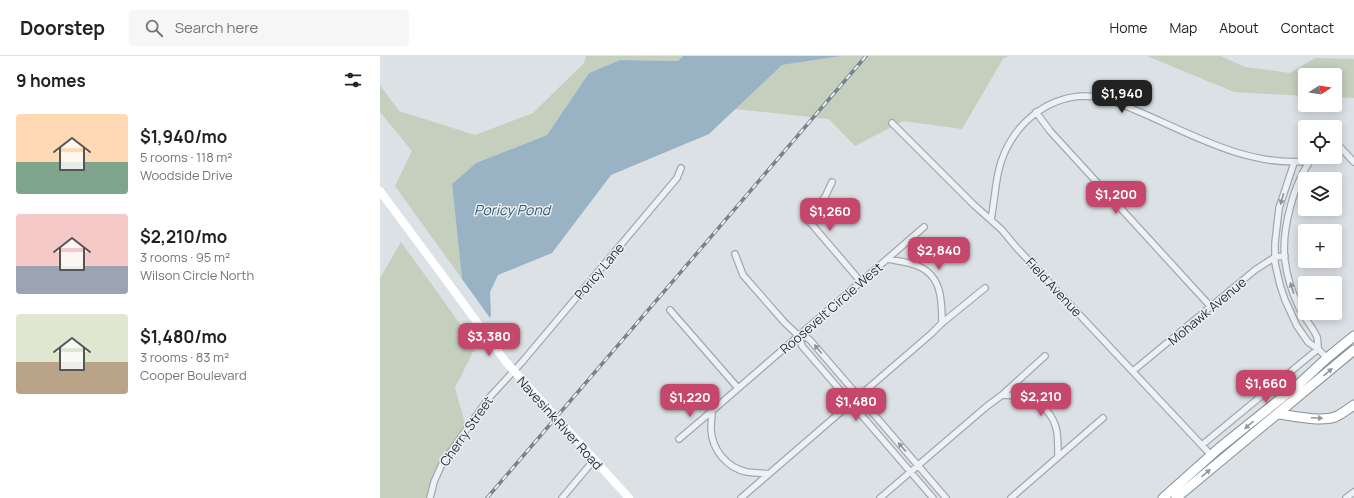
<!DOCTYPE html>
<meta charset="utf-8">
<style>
:root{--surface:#fff;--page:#f6f6f6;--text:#202124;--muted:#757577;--line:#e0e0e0;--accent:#c5476b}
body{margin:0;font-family:Manrope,sans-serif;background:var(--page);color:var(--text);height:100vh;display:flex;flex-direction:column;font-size:15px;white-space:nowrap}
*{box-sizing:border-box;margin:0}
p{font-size:13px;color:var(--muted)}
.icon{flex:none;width:22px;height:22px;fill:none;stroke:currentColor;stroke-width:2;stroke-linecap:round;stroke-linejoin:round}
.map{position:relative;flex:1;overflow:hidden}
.drawer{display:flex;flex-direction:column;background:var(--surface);width:380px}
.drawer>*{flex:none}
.needle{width:26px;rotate:78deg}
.controls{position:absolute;left:918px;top:12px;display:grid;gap:8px}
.controls a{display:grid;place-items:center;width:44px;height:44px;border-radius:4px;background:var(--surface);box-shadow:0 2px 10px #0003;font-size:20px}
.price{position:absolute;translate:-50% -34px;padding:0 9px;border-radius:8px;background:var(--accent);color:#fff;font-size:13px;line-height:26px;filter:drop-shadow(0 1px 2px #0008)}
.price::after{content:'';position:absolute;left:50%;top:24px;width:12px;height:9px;margin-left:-6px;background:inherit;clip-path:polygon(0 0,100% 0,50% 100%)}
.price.current{background:#222;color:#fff}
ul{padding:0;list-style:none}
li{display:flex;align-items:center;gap:12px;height:100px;padding:0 16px}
li span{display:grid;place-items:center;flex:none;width:112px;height:80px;border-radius:4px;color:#555}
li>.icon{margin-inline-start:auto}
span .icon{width:48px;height:48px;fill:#fffc;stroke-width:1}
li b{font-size:17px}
h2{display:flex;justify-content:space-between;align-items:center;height:48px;padding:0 16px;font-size:17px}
header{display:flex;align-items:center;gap:24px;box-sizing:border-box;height:56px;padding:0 20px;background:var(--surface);border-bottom:1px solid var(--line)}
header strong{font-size:19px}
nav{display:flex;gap:22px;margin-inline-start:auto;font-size:14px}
.search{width:280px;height:36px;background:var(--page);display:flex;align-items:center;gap:10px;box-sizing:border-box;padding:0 14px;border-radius:4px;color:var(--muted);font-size:15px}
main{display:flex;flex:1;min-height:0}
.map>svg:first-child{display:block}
.green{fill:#c4cfbe}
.water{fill:#99b3c4}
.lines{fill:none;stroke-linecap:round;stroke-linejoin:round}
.minor-casing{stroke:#a2a9ae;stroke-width:8}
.trunk-casing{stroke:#84909b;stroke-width:11}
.minor{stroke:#eef1f4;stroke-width:5.5}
.secondary{stroke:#fff;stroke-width:8}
.trunk{stroke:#fff;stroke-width:9}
.rail-casing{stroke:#77828e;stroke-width:3.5}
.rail{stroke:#ebf0f3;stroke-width:2;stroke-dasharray:6;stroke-linecap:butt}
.oneway{fill:#8a9197}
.oneway2{fill:#93989c}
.labels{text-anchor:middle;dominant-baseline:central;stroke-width:3;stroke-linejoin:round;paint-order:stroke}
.street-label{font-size:13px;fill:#27313a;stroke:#ebf0f3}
.water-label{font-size:14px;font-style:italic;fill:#34546b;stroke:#ebf0f3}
</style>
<header>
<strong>Doorstep</strong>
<div class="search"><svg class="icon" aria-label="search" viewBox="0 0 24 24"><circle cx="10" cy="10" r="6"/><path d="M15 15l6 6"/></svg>Search here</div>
<nav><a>Home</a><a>Map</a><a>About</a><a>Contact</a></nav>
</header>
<main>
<section class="drawer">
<h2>9 homes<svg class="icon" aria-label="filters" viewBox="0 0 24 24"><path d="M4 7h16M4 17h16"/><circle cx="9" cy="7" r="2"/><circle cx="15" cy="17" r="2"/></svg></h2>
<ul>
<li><span style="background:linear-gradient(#ffd9b3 60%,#7fa58c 0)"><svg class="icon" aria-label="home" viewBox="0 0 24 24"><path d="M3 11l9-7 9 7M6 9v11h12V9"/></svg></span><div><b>$1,940/mo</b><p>5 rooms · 118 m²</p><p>Woodside Drive</p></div></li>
<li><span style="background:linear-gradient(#f6c9c9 65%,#9aa5b1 0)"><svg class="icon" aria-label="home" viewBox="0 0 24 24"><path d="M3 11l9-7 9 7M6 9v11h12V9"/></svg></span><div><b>$2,210/mo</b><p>3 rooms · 95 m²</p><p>Wilson Circle North</p></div></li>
<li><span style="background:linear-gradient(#dfe7d0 60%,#b9a48a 0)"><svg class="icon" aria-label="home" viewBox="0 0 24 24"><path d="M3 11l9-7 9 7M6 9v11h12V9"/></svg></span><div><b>$1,480/mo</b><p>3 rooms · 83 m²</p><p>Cooper Boulevard</p></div></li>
</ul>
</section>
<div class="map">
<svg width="974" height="442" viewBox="0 0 974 442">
<rect width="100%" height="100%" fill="#dce1e5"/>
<path class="green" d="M206,0H303L298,5L240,4L209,17L167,79L96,107L72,128L82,223L15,130L32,95L0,56V29L19,55L95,79L153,57L204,7Z
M461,0H629L623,3L582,73L523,65L475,90L449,63L355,53L402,9Z
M767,0H841L865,11L910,17L935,2L974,3V42L955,41V19H925V40L854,36Z
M21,186L96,290L75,332L86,371L46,442H0V222Z"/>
<path class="water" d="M303,0H461L402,9L329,78L231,119L172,197L118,219L110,236L111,259L110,262L82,223L72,128L96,107L167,79L209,17L240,4L298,5Z"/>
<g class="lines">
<defs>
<path id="minor" d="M656,56L670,75L831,251
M512,67L594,149L622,174L636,191L831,399
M955,88L959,90L974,106
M933,101C914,125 901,175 905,205C907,220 912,236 918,249C922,260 933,271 937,281C938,284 938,289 938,293
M914,107L899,152L895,187V207L900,229L905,244L917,270L928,286L938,293L947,302
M452,126L445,141L431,158L429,165L481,226
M611,163C615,144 615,124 621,106C633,70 664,42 703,40C710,40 717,41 724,42C791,64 856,113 930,105
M355,198L363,219L405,267L419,280L422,290L553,442
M508,203C517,205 527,206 535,209C562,218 562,244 562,267
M290,254L358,332
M419,280L426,281L430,284L566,442
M753,315L875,214L895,201L905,200
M622,339C630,340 637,339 644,341C661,345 674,359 677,376C678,384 678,393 678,401
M299,383L332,355
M822,389L938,293
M389,418C382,417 374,417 367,416C347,412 332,394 331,373C331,367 332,361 332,355L544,171
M50,442L54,426L62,408L108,343L142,306L297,122L301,112
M182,442L214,404
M361,442L551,278L562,267L605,232
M500,442L606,351L622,339L665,300
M631,442L723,362
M966,442L974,436"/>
<path id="trunk" d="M899,358C914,360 940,366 955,361C962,358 968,353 974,349
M783,442L838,393L919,328L947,302L974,280
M796,442L974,294"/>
</defs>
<use href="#minor" class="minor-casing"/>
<use href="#trunk" class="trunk-casing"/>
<use href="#minor" class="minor"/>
<path class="secondary" d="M0,135L69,228L126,306L249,442"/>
<use href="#trunk" class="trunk"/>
<defs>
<path id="rail" d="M107,442L486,0"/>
</defs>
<use href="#rail" class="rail-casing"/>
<use href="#rail" class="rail"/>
</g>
<defs><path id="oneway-solid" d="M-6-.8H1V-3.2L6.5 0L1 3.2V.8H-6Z"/></defs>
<g class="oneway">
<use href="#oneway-solid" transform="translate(902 143) rotate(106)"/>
<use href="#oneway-solid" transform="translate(912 232) rotate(-107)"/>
<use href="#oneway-solid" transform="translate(438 293) rotate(-130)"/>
<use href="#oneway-solid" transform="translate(522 391) rotate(-131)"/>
</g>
<g class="oneway2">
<use href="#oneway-solid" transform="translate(948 316) rotate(-40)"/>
<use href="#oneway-solid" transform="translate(937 362) rotate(3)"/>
<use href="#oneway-solid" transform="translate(869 369) rotate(140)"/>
<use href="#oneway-solid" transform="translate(826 417) rotate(-40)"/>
</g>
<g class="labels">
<g class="street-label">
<text transform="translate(219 215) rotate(-50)">Poricy Lane</text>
<text transform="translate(674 231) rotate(47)">Field Avenue</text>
<text transform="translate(451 252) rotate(-41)">Roosevelt Circle West</text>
<text transform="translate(827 255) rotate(-40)">Mohawk Avenue</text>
<text transform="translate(180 367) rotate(48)">Navesink River Road</text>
<text transform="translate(86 375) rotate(-55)">Cherry Street</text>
</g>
<g class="water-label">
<text x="132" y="153">Poricy Pond</text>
</g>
</g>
</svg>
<div class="controls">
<a><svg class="needle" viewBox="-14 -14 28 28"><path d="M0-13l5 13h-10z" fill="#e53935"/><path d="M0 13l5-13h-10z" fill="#757577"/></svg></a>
<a><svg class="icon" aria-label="locate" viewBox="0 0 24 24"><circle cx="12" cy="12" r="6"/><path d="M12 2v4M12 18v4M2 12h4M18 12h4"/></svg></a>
<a><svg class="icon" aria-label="layers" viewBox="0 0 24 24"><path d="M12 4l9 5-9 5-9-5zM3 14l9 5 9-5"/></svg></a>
<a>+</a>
<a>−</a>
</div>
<b class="price current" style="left:742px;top:58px">$1,940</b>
<b class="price" style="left:736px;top:159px">$1,200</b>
<b class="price" style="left:450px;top:176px">$1,260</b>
<b class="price" style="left:559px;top:215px">$2,840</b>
<b class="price" style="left:109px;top:301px">$3,380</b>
<b class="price" style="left:886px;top:348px">$1,660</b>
<b class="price" style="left:661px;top:361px">$2,210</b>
<b class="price" style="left:310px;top:362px">$1,220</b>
<b class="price" style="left:476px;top:366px">$1,480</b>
</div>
</main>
